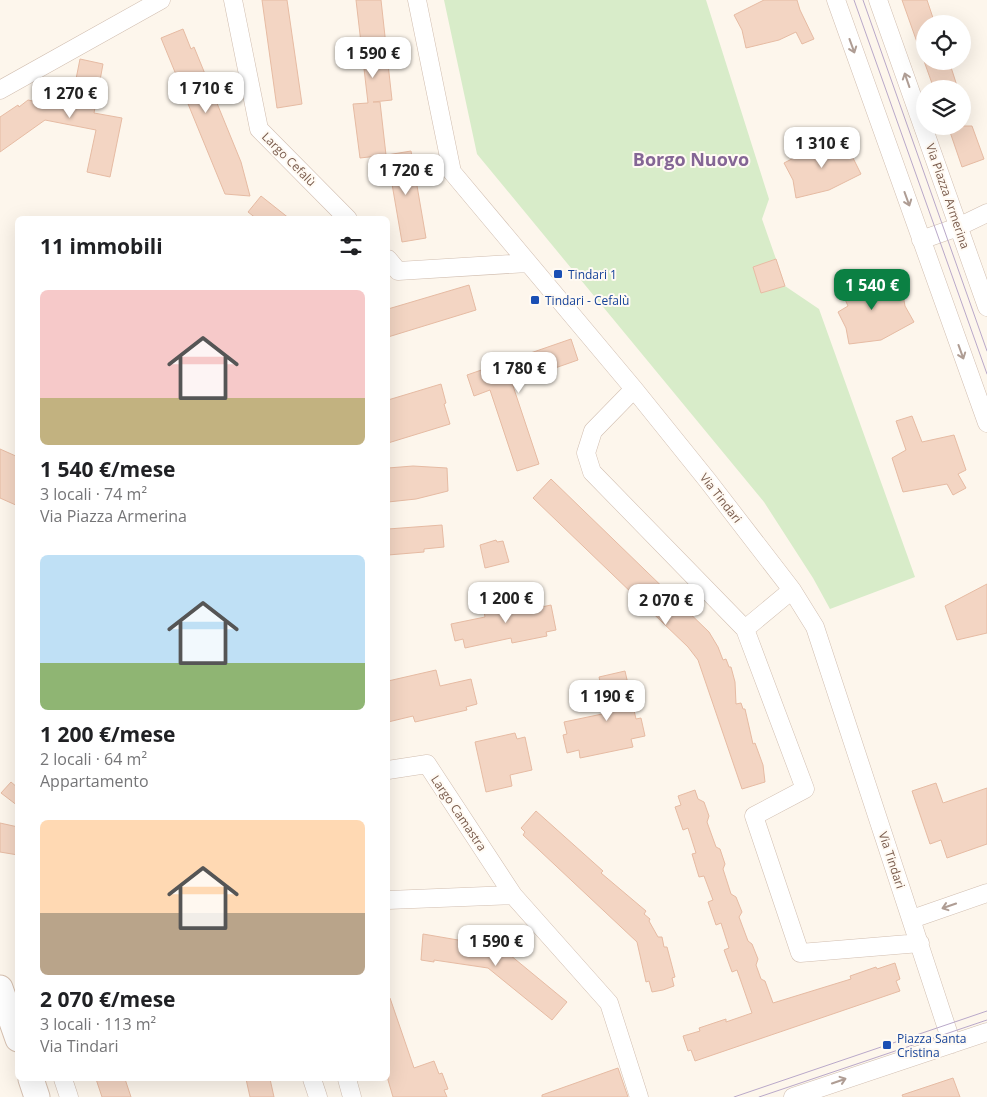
<!DOCTYPE html>
<html lang="it">
<meta charset="utf-8">
<style>
:root{--surface:#fff;--page:#f2f2f2;--text:#202124;--muted:#757577;--accent:#0b8043}
body{margin:0;font-family:"Open Sans",sans-serif;background:var(--page);color:var(--text);height:100vh;display:flex;flex-direction:column;font-size:19px;white-space:nowrap}
*{box-sizing:border-box;margin:0}
p{font-size:16px;color:var(--muted)}
.icon{flex:none;width:28px;height:28px;fill:none;stroke:currentColor;stroke-width:2;stroke-linecap:round;stroke-linejoin:round}
.map{position:relative;flex:1;overflow:hidden}
.details{position:absolute;left:15px;top:216px;width:375px;height:865px;display:flex;flex-direction:column;background:var(--surface);border-radius:8px;box-shadow:0 5px 20px #0002}
.details>*{flex:none}
.buttons{position:absolute;left:916px;top:15px;display:grid;gap:10px}
.buttons a{display:grid;place-items:center;width:55px;height:55px;border-radius:50%;background:var(--surface);box-shadow:0 5px 20px #0002;font-size:25px}
.price{position:absolute;translate:-50% -42px;padding:0 11px;border-radius:10px;background:#fff;color:#222;font-size:16px;line-height:32px;filter:drop-shadow(0 1px 2px #0008)}
.price::after{content:'';position:absolute;left:50%;top:30px;width:15px;height:11px;margin-left:-8px;background:inherit;clip-path:polygon(0 0,100% 0,50% 100%)}
.price.current{background:var(--accent);color:#fff}
ul{padding:0;list-style:none}
li{display:grid;align-content:center;gap:10px;height:265px;padding:0 25px}
li span{display:grid;place-items:center;height:155px;border-radius:8px;color:#555}
li>.icon{margin-inline-start:auto}
span .icon{width:90px;height:90px;fill:#fffc;stroke-width:1}
li b{font-size:21px}
h2{display:flex;justify-content:space-between;align-items:center;height:60px;padding:0 25px;font-size:21px}
.map>svg:first-child{display:block}
.green{fill:#d8ecc9}
.building{fill:#f3d5c3;stroke:#e6bba3}
.lines{fill:none;stroke-linecap:round;stroke-linejoin:round}
.street-casing{stroke:#d1beb0;stroke-width:19}
.secondary-casing{stroke:#d6c0b0;stroke-width:27}
.street{stroke:#fff;stroke-width:18}
.secondary{stroke:#fff;stroke-width:25}
.tram{stroke:#b9a8c9;stroke-width:1}
.oneway{stroke:#af9d94}
.transit-dot{fill:#1a4fb4;stroke:#fffaf3;stroke-width:2}
.labels{text-anchor:middle;dominant-baseline:central;stroke-width:4;stroke-linejoin:round;paint-order:stroke}
.street-label{font-size:12px;fill:#7a5c4d;stroke:#fffaf3}
.transit-label{font-size:12px;fill:#164399;stroke:#fffaf3;text-anchor:start}
.district-label{font-size:18px;font-weight:bold;fill:#846695;stroke:#fffaf3}
</style>
<div class="map">
<svg width="987" height="1097" viewBox="0 0 987 1097">
<rect width="100%" height="100%" fill="#fdf6ec"/>
<path class="green" d="M444,0H706L769,199L762,219L776,259L753,267L761,293L785,286L819,309L915,577L830,609L813,578L764,502L477,154Z"/>
<path class="building" d="M262,0H287L302,104L277,108Z
M356,0H381L392,100L373,102H380L386,155L360,158L353,104L368,103Z
M764,0H797L800,10L814,39L802,44L796,32L779,40L746,48L742,30L734,15Z
M902,0H927L935,24H925V58L923,59Z
M183,29L191,49L194,47L241,162L250,196L225,194L161,38Z
M80,59L103,64L94,113L122,118L110,177L87,172L96,130L45,120L0,152V117L18,105L19,107L28,100L70,109Z
M924,61H949L958,89H934Z
M948,126H972L984,159L962,167Z
M849,140L853,158L861,174L829,190L796,198L793,180L784,163L811,149Z
M411,151L426,238L402,242L387,155Z
M261,196L290,219H257L248,212Z
M776,259L785,286L761,293L753,267Z
M865,274L867,278L869,277L878,293L902,289L905,306L914,322L881,340L849,344L846,328L838,312L848,306L838,284L861,275V276Z
M469,285L476,310L388,337V309Z
M571,339L578,360L512,383L539,464L517,471L490,390L474,396L467,375Z
M441,384L446,403L444,404L450,424L388,443V400Z
M912,416L922,442L954,435L966,470L958,474L966,488L953,495L947,484L903,492L892,458L906,450L896,421Z
M0,449L18,457V506L0,498Z
M413,466L447,468L448,491L416,499L388,502V468Z
M551,479L709,632L718,647L723,660L726,659L729,667H731L735,682L736,704L741,703L743,709H745L753,744L755,743L763,765L765,782L742,789L698,660L688,647L533,498Z
M442,525L444,547L424,549V552L388,555V529Z
M496,540L497,542L503,541L509,562L485,568L480,545Z
M987,584V633L957,640L945,606Z
M520,597L523,611L551,605L556,630L546,632L547,636L512,643L511,638L465,648L463,639L455,641L451,624L485,617L483,606Z
M436,670L440,686L471,679L477,704L466,707L467,710L415,722L413,716L388,722V681Z
M625,671L636,719L641,718L645,736L631,739L633,747L580,758L579,750L567,753L563,735L567,734L564,722L607,713L599,677Z
M515,733L517,739L525,737L532,770L510,775L512,786L486,792L475,742Z
M11,782L18,788V806L1,793Z
M936,783L943,803L987,788V844L947,858L941,840L930,844L912,791Z
M695,790L698,799L704,802L709,816L707,822L716,847L720,849L725,864L723,869L731,894L736,897L742,912L739,917L748,941L752,944L758,959L756,965L761,979L765,981L773,1003L851,979L850,976L876,967L877,969L895,963L900,979L896,981L900,991L695,1061L691,1050L688,1051L683,1036L700,1031L699,1028L726,1019V1022L752,1013L737,970L732,972L724,950L729,948L721,923L716,925L708,902L713,900L704,876L699,877L692,854L696,853L688,828L683,830L675,807L681,805L678,796Z
M536,811L603,871L601,873L646,911L644,914L650,919L649,921L658,937H662L664,947H667L675,977L672,978L674,986L663,990L652,992L649,981L646,982L637,942L523,835L525,832L521,828Z
M0,823L18,827V855L0,852Z
M504,932L519,943L510,955L567,1002L552,1020L488,968L434,960V962L421,960L423,934L493,946Z
M390,998L414,1068L434,1061L439,1074L442,1073L448,1089L444,1090L447,1097H393L388,1080V999Z
M618,1068L628,1097H542V1095Z
M953,1078L960,1097H903L902,1095Z
M96,1079H125L131,1097H102Z
M246,1079H270L274,1097H250Z"/>
<g class="lines">
<defs>
<path id="street" d="M233,0L259,129L348,219
M417,0L452,172L634,389L708,481L792,590L815,627L952,1044
M836,0L987,423
M878,0L987,307
M0,90L161,0
M921,240L958,227L987,213
M388,259L398,271L528,263
M634,389L593,431L586,453L592,472L745,629L805,789L754,816L800,953L920,943
M745,629L792,590
M388,770L427,764L513,895L609,1003L639,1097
M388,900L513,895
M912,919L987,893
M63,1079L69,1097
M312,1079L318,1097
M347,1079L352,1097
M793,1097L987,1032"/>
<path id="secondary" d="M0,988L18,1039
M31,1079L37,1097"/>
</defs>
<use href="#street" class="street-casing"/>
<use href="#secondary" class="secondary-casing"/>
<use href="#street" class="street"/>
<use href="#secondary" class="secondary"/>
<path class="tram" d="M854,0L987,374
M863,0L987,351
M734,1097L987,1011
M759,1097L987,1020"/>
</g>
<defs><path id="oneway-shaft" d="M-6 0H5M1.5-3L5.5 0L1.5 3" fill="none" stroke-width="1.6" stroke-linecap="round" stroke-linejoin="round" transform="scale(1.25)"/></defs>
<g class="oneway">
<use href="#oneway-shaft" transform="translate(852 46) rotate(70)"/>
<use href="#oneway-shaft" transform="translate(907 80) rotate(-109)"/>
<use href="#oneway-shaft" transform="translate(907 199) rotate(70)"/>
<use href="#oneway-shaft" transform="translate(961 352) rotate(70)"/>
<use href="#oneway-shaft" transform="translate(949 906) rotate(161)"/>
<use href="#oneway-shaft" transform="translate(839 1081) rotate(-19)"/>
</g>
<g class="transit-dot">
<rect x="553" y="269" width="10" height="10" rx="2.5"/>
<rect x="530" y="295" width="10" height="10" rx="2.5"/>
<rect x="882" y="1040" width="10" height="10" rx="2.5"/>
</g>
<g class="labels">
<g class="street-label">
<text transform="translate(289 159) rotate(45)">Largo Cefalù</text>
<text transform="translate(948 196) rotate(71)">Via Piazza Armerina</text>
<text transform="translate(721 498) rotate(52)">Via Tindari</text>
<text transform="translate(459 813) rotate(56)">Largo Camastra</text>
<text transform="translate(892 860) rotate(72)">Via Tindari</text>
</g>
<g class="transit-label">
<text x="568" y="274">Tindari 1</text>
<text x="545" y="300">Tindari - Cefalù</text>
<text x="897" y="1038">Piazza Santa<tspan x="897" dy="14">Cristina</tspan></text>
</g>
<g class="district-label">
<text x="691" y="159">Borgo Nuovo</text>
</g>
</g>
</svg>
<div class="buttons">
<a><svg class="icon" aria-label="locate" viewBox="0 0 24 24"><circle cx="12" cy="12" r="6"/><path d="M12 2v4M12 18v4M2 12h4M18 12h4"/></svg></a>
<a><svg class="icon" aria-label="layers" viewBox="0 0 24 24"><path d="M12 4l9 5-9 5-9-5zM3 14l9 5 9-5"/></svg></a>
</div>
<b class="price" style="left:373px;top:79px">1 590 €</b>
<b class="price" style="left:206px;top:114px">1 710 €</b>
<b class="price" style="left:70px;top:119px">1 270 €</b>
<b class="price" style="left:822px;top:169px">1 310 €</b>
<b class="price" style="left:406px;top:196px">1 720 €</b>
<b class="price current" style="left:872px;top:311px">1 540 €</b>
<b class="price" style="left:519px;top:394px">1 780 €</b>
<b class="price" style="left:506px;top:624px">1 200 €</b>
<b class="price" style="left:666px;top:626px">2 070 €</b>
<b class="price" style="left:607px;top:722px">1 190 €</b>
<b class="price" style="left:496px;top:967px">1 590 €</b>
<section class="details">
<h2>11 immobili<svg class="icon" aria-label="filters" viewBox="0 0 24 24"><path d="M4 7h16M4 17h16"/><circle cx="9" cy="7" r="2"/><circle cx="15" cy="17" r="2"/></svg></h2>
<ul>
<li><span style="background:linear-gradient(#f6c9c9 70%,#c2b280 0)"><svg class="icon" aria-label="home" viewBox="0 0 24 24"><path d="M3 11l9-7 9 7M6 9v11h12V9"/></svg></span><div><b>1 540 €/mese</b><p>3 locali · 74 m²</p><p>Via Piazza Armerina</p></div></li>
<li><span style="background:linear-gradient(#bfe0f5 70%,#8fb573 0)"><svg class="icon" aria-label="home" viewBox="0 0 24 24"><path d="M3 11l9-7 9 7M6 9v11h12V9"/></svg></span><div><b>1 200 €/mese</b><p>2 locali · 64 m²</p><p>Appartamento</p></div></li>
<li><span style="background:linear-gradient(#ffd9b3 60%,#b9a48a 0)"><svg class="icon" aria-label="home" viewBox="0 0 24 24"><path d="M3 11l9-7 9 7M6 9v11h12V9"/></svg></span><div><b>2 070 €/mese</b><p>3 locali · 113 m²</p><p>Via Tindari</p></div></li>
</ul>
</section>
</div>
